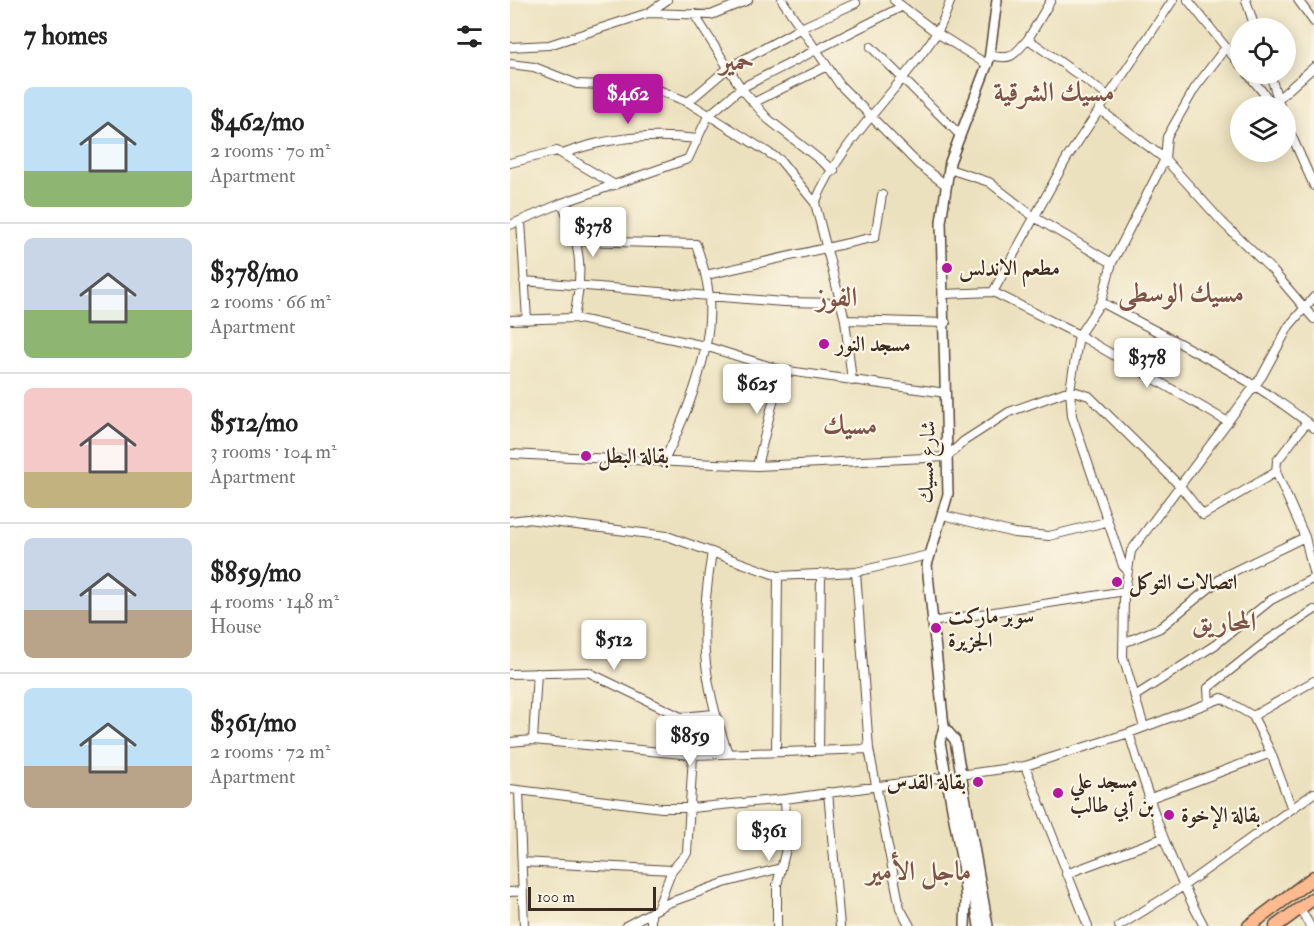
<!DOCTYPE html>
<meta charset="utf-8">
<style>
:root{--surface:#fff;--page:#f6f6f6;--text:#222;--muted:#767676;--line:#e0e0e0;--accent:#b5179e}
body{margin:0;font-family:"IM FELL Double Pica",Amiri,serif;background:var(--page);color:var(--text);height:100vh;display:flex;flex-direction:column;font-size:22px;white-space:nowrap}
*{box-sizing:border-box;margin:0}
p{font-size:20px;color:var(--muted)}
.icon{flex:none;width:33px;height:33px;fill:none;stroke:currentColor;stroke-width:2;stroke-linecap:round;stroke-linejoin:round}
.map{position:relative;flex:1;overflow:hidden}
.details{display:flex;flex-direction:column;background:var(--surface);width:510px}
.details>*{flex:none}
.fabs{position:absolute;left:720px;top:18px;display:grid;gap:12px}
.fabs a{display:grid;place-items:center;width:66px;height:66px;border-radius:50%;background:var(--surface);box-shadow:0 3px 15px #0003;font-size:30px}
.scale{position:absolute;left:18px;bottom:15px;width:128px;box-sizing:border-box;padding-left:6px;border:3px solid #3b2a1e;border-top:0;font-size:16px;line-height:21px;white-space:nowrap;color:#3b2a1e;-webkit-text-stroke:4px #fcf5e5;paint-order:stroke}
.price{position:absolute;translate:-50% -51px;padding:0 14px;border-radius:6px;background:#fff;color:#222;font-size:20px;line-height:39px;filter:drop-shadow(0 2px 3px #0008)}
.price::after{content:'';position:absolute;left:50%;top:36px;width:18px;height:14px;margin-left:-9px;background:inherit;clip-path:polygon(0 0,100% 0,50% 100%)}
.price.on{background:var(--accent);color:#fff}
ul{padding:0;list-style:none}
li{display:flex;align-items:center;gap:18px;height:150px;padding:0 24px}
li+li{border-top:2px solid var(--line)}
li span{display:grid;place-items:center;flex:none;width:168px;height:120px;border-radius:9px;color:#555}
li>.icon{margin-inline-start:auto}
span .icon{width:72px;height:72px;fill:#fffc;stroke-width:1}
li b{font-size:26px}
h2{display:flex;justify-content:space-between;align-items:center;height:72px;padding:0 24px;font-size:26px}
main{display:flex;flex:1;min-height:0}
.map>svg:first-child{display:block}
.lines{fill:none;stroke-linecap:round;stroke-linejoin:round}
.minor-casing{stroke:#564536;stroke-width:10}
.tertiary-casing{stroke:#564536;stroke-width:12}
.primary-casing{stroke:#564536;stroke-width:15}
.minor{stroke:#fff;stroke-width:8}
.tertiary{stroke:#fff;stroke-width:9}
.primary{stroke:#fcba8e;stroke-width:12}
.poi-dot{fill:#b5179e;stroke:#fcf5e5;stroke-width:2}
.labels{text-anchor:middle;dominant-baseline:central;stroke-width:4.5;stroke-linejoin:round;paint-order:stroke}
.poi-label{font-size:21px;font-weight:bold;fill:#3b2a1e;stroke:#fcf5e5;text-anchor:start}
.street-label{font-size:21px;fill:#3b2a1e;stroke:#fcf5e5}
.district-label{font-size:27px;font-weight:bold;fill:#7c5346;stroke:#fcf5e5}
</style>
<main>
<section class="details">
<h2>7 homes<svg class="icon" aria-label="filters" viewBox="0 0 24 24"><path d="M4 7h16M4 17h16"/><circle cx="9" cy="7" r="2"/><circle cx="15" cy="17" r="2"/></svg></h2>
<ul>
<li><span style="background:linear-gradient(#bfe0f5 70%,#8fb573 0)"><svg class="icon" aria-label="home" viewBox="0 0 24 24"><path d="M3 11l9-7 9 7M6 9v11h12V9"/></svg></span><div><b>$462/mo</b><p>2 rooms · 70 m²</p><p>Apartment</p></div></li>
<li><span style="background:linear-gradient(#c9d6e8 60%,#8fb573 0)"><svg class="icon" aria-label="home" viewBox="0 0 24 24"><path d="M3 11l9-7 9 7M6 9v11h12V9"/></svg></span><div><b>$378/mo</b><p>2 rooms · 66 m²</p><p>Apartment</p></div></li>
<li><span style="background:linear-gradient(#f6c9c9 70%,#c2b280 0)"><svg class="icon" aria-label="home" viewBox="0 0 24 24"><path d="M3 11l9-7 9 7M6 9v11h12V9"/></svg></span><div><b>$512/mo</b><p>3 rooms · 104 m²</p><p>Apartment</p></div></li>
<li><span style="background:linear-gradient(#c9d6e8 60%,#b9a48a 0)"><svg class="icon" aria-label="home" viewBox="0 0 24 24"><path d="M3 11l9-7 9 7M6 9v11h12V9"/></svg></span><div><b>$859/mo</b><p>4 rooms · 148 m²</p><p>House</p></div></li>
<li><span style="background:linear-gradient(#bfe0f5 65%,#b9a48a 0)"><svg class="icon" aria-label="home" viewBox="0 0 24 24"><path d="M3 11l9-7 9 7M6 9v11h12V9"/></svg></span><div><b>$361/mo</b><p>2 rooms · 72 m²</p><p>Apartment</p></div></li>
</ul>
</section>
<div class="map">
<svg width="804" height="926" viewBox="0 0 804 926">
<rect width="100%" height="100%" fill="#fcf5e5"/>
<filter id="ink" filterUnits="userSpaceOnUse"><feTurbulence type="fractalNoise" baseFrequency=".0167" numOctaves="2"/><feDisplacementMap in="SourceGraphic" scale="12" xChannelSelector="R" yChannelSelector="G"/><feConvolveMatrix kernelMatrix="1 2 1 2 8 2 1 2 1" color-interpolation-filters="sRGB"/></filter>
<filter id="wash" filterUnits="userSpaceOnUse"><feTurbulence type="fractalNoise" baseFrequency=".008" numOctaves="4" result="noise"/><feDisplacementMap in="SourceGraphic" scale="24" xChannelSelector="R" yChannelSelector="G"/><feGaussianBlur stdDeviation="1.35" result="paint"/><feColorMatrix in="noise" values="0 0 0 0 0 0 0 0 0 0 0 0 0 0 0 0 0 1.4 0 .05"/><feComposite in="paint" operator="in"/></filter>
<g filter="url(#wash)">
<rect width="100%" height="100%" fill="#ece1be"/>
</g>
<g filter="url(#ink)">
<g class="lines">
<defs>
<path id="minor" d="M272,0L330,85L408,164L436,185
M384,0L427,33L478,65
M541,0L518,39L598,96
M678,0L730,65
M736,0L745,28
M788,0L804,22
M138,13L201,15L238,0
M184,14L231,88L258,119L324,171
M0,47L39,45L138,13L157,0
M361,47L449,134
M480,55C502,61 504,55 518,39
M0,64L24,67L67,84L141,87L178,102L270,160L305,203
M738,74L764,106
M760,74L770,106
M768,99L804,67
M178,102L218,68L291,28L346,3
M243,103L317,66
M589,109L655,159L713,223L763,271L804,319
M776,123L804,186
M53,154C96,137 142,134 188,139
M0,163L47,151L105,185
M439,169L479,182L524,217L602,263
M52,203C72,245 73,273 64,318
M11,221L17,320
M0,225L52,203L178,159L198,116L231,88L391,7
M67,241L186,244C192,262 198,280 199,299C203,352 176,416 153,463
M196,275L365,237L372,195
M14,281L274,302L331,303
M483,292L569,335L718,422
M434,294L483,292L557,158L663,0
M591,302C663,341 741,376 804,428
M0,320L64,318L195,346L271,370L436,393
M335,320L436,323
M342,381L335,320L305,203C331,140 389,90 426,34C433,24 436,11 441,0
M797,422L767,461L766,472L795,537L804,576
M0,454L247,466L437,457L454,441L499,412L560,390L579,396L670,486L693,515L766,472
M247,466L271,370
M433,515L504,533L539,536L596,522
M0,521L17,519L157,536L268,576L346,572L418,555
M202,552C189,631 191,677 218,753
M618,571L613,566L562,416L560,390L569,335L591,302L602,263L655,159L657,137L685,88L716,47
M346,572L359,749L390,908L400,926
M421,622L615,591
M613,643L650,628L714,576L795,537
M0,674L78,672L171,717L204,714
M625,696L705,645L761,600L804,578
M699,703L698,688L758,640L804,610
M743,716L804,681
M634,727L613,657L614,597L621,551L752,376L779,326L804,297
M619,733C639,800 660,865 694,926
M23,740L27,673
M0,742L23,740L183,755L359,749
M309,750L311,573
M266,752L268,576
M515,766L578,926
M0,789L152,808H181L275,799L515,766L619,733L712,698L743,716L761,753L782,809
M9,791L14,926
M318,792L330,926
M638,799L761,753
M12,862L162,870
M556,874L653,838
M0,892L13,891
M148,907L162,870L177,853L183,755
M790,908L800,926
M141,913V926
M116,926L158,903L214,883L271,868
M267,926V885L277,845L275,799
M609,926L672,887L804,793"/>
<path id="tertiary" d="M434,727L445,740L478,926
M452,772L447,789L469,926
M455,926L456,900L452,863L430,742L434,727L417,565L438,494L431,222L440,162L479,60L487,0"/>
<path id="primary" d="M739,926L804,877
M766,926L804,898"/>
</defs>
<use href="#minor" class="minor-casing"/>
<use href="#tertiary" class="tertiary-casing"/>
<use href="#primary" class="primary-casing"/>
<use href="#minor" class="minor"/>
<use href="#tertiary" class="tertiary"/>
<use href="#primary" class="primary"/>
</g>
</g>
<g class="poi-dot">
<circle cx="437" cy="268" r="6"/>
<circle cx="314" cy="344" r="6"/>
<circle cx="76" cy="456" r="6"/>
<circle cx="607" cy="582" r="6"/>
<circle cx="426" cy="628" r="6"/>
<circle cx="468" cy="782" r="6"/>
<circle cx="548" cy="793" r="6"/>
<circle cx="659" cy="815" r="6"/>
</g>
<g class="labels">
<g class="poi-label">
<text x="449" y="268">مطعم الاندلس</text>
<text x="326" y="344">مسجد النور</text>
<text x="88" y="456">بقالة البطل</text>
<text x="619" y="582">اتصالات التوكل</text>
<text x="438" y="616">سوبر ماركت<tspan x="438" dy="24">الجزيرة</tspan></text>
<text x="560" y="781">مسجد علي<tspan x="560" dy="24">بن أبي طالب</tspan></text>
<text x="456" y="782" text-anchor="end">بقالة القدس</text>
<text x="671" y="815">بقالة الإخوة</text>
</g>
<g class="street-label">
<text transform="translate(417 462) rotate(-88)">شارع مسيك</text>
</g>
<g class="district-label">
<text x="227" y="61">حمير</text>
<text x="544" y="92">مسيك الشرقية</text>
<text x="671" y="293">مسيك الوسطى</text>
<text x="327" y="297">الفوز</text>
<text x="340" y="425">مسيك</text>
<text x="714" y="622">المحاريق</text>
<text x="409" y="871">ماجل الأمير</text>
</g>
</g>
</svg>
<div class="fabs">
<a><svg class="icon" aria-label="locate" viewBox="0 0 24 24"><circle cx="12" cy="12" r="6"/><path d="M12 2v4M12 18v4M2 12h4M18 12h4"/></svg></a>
<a><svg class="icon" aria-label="layers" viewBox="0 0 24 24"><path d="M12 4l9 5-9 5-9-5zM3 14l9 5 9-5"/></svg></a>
</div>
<div class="scale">100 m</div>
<b class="price on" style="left:118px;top:125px">$462</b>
<b class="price" style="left:83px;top:258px">$378</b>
<b class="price" style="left:637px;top:389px">$378</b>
<b class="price" style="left:247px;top:415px">$625</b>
<b class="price" style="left:104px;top:671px">$512</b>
<b class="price" style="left:180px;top:767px">$859</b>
<b class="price" style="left:259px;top:862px">$361</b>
</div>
</main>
